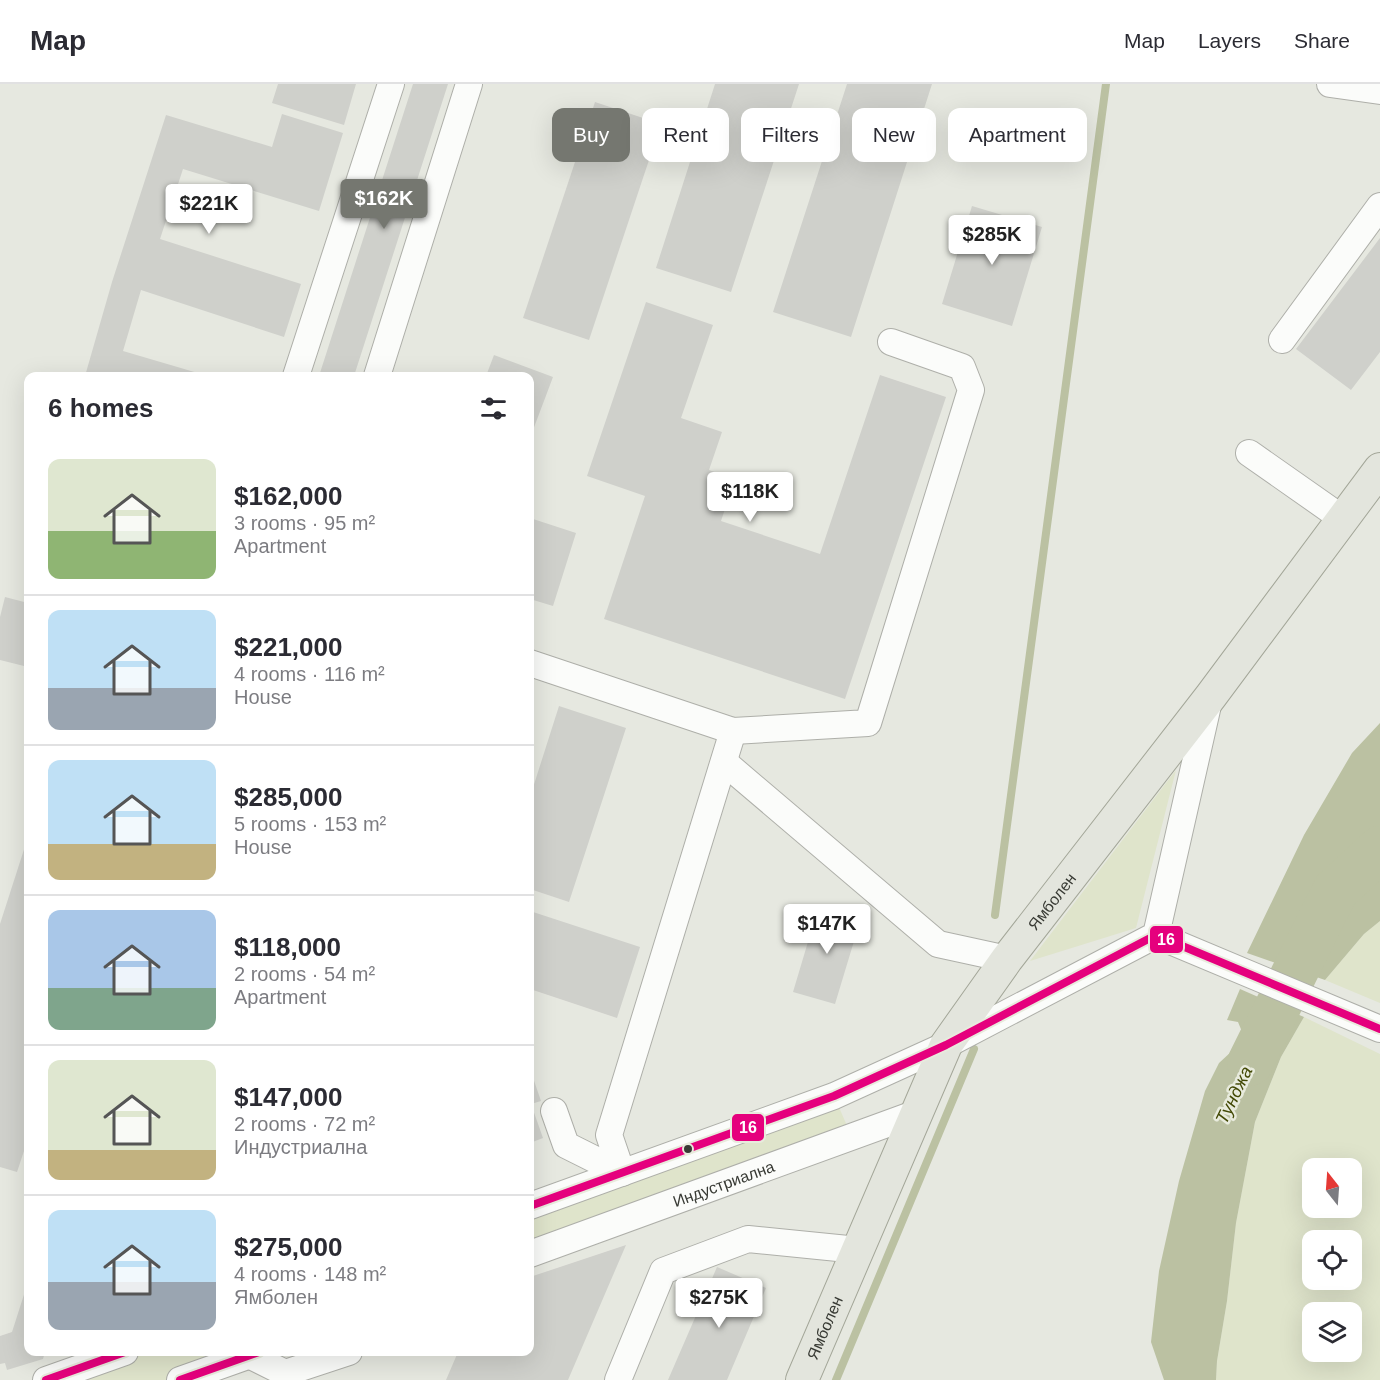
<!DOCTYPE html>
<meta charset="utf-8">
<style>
:root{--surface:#fff;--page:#f2f2f3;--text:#2b2b33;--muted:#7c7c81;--line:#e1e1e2;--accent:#757770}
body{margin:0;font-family:Arial,sans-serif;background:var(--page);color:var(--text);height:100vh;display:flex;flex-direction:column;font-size:22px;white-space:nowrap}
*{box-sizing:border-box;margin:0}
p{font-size:20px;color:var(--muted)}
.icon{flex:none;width:33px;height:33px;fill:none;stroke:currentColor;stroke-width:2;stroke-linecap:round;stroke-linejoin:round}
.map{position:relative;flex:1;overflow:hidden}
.side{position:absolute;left:24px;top:288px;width:510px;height:984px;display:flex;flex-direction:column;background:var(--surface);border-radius:12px;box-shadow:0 6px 24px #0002}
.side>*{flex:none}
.banner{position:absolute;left:552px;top:24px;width:570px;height:54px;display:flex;gap:12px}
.needle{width:39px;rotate:343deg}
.controls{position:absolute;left:1302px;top:1074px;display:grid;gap:12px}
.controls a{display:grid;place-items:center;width:60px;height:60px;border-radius:12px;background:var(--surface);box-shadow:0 6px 24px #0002;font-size:30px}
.price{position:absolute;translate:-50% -51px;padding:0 14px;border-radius:6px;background:#fff;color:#222;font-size:20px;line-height:39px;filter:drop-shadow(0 2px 3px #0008)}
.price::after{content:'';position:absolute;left:50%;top:36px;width:18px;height:14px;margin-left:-9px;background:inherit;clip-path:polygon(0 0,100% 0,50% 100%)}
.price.on{background:var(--accent);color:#fff}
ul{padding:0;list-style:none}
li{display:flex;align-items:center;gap:18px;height:150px;padding:0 24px}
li+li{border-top:2px solid var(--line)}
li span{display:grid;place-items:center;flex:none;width:168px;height:120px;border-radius:12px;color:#555}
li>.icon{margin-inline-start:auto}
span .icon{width:72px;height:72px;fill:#fffc;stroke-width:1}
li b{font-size:26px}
h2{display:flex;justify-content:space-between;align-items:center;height:72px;padding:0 24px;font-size:26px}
.tag{padding:0 21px;border-radius:12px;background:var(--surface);box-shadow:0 6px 24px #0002;font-size:21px;line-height:54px}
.tag.on{background:var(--accent);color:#fff}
header{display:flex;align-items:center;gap:36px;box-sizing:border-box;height:84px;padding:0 30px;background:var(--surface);border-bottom:2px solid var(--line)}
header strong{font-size:28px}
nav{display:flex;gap:33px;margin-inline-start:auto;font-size:21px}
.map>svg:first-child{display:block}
.green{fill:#dfe4cb;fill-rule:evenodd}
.water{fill:#bbc1a2}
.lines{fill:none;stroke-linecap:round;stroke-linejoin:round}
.stream{stroke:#bbc1a2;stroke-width:8}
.river{stroke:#bbc1a2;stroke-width:46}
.building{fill:#cfd0cb}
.minor-casing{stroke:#aeafa9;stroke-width:28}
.major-casing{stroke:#a3a698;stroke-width:34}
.minor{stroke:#fbfcfa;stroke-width:26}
.major{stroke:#e3e5dd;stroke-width:32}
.bus-1-casing{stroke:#e8ebdd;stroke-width:12}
.bus-1{stroke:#e5007d;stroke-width:8}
.bus-dot{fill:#383a34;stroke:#e8ebdd;stroke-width:2}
.labels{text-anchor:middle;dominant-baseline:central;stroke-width:5;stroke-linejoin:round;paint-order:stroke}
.street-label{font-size:16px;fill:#383a34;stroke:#e8ebdd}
.water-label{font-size:18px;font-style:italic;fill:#424905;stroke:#e8ebdd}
.line-badge{stroke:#e8ebdd;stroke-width:2}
.badge-label{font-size:16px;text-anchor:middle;font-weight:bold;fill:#fff}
</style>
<header>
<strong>Map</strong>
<nav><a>Map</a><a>Layers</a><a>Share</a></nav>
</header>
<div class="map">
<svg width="1380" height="1296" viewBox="0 0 1380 1296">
<rect width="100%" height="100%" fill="#e6e8e0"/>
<path class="green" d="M1176,686L1136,844L1030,877Z
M1380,837V919L1325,896L1364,850Z
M1304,933L1380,970V1296H1216L1217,1277L1227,1217L1236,1139L1255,1038L1281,973ZM1312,1084H1352V1124H1312ZM1312,1156H1352V1196H1312ZM1312,1228H1352V1268H1312Z
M834,1012L852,1053L530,1170V1122Z
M125,1268H259L180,1296H65Z"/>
<path class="water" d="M1380,639V837L1364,850L1325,896L1247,869L1304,751L1352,669Z
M1240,905L1304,933L1281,973L1255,1038L1236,1139L1227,1217L1217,1277L1216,1296H1164L1151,1258L1159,1187L1179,1097L1205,1007L1219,979L1245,955L1238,938L1227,936Z"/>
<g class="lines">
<path class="stream" d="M995,831L1106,0
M836,1296L974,965"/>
<path class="river" d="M1250,979L1335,807L1380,765"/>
</g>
<path class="building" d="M278,0H356L344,41L272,19Z
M413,0H448L354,292H319Z
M715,0H799L731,208L656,184Z
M847,0H932L851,253L773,228Z
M595,18L661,40L589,256L523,234Z
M282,30L343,49L319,127L183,85L160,155L301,200L284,253L141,206L123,267L208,292H85L112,198L166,31L272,63Z
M972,122L1042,143L1012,242L942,220Z
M1380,154V268L1351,306L1296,265Z
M646,218L713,241L681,334L722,348L709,386L735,395L721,437L820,470L880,291L946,313L845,615L604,535L645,412L587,392Z
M494,271L553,293L530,354V292H486Z
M530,434L576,449L553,522L530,515Z
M5,513L28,519V583L0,576V533Z
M559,622L626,644L569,818L530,805V713Z
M28,753V1055L17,1088L0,1083V840Z
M819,821L861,834L835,920L793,908Z
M530,827L640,863L617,934L530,905Z
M530,985L541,1017L531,1020L543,1054L530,1059Z
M626,1161L568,1296H446L458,1268H530V1193Z
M717,1183L766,1204L727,1296H668Z
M28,1198V1268H45L43,1275L7,1286L5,1279L0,1280V1252L12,1248Z"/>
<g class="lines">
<defs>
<g id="minor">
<path d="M1330,0L1380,7"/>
<path d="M1282,256L1380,122"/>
<path d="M296,292L391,0"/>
<path d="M377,292L469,0"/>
<path d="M1249,369L1343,435"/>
<path d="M530,579L733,647L868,639L971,306L962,283L891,258"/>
<path d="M724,678L938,860L1007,875"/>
<path d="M1156,851L1380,945"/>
<path d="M554,1027L566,1061L622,1089L609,1051L733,647"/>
<path d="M530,1122L834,1012L946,961L1156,851L1209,617"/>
<path id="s1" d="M530,1170L917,1029"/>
<path d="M243,1268L285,1289L349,1268"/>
<path d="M46,1296L125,1268"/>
<path d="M180,1296L259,1268"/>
<path d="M618,1296L663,1187L748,1155L858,1166"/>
</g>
<g id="major">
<path id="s2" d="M802,1296L946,961L1007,875L1211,612L1380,385"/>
</g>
</defs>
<use href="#minor" class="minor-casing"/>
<use href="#major" class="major-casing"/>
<use href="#minor" class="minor"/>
<use href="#major" class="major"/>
<defs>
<path id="bus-1" d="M530,1122L834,1012L946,961L1156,851L1380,945
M46,1296L125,1268
M180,1296L259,1268"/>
</defs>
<use href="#bus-1" class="bus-1-casing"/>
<use href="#bus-1" class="bus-1"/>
</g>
<circle class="bus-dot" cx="688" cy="1065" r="5"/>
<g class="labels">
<g class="street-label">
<text stroke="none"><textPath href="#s2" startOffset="543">Ямболен</textPath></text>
<text stroke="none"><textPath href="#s1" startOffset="206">Индустриална</textPath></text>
<text stroke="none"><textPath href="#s2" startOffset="57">Ямболен</textPath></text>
</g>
<g class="water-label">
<text transform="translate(1234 1011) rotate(-64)">Тунджа</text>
</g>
</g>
<g class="line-badge">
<rect x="1149" y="841" width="35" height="29" rx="6" fill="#e5007d"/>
<rect x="731" y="1029" width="34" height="29" rx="6" fill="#e5007d"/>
</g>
<g class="badge-label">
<text x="1166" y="861">16</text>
<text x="748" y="1049">16</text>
</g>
</svg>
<div class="controls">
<a><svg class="needle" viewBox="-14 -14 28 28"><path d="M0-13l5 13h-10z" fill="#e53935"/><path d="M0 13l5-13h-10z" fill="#7c7c81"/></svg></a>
<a><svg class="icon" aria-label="locate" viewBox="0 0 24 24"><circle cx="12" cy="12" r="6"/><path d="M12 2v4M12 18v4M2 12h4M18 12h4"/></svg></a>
<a><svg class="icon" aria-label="layers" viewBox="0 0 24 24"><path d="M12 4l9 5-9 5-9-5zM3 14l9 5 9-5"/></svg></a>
</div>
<b class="price on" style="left:384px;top:146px">$162K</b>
<b class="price" style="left:209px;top:151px">$221K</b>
<b class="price" style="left:992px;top:182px">$285K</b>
<b class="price" style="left:750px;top:439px">$118K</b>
<b class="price" style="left:827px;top:871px">$147K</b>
<b class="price" style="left:719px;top:1245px">$275K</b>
<div class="banner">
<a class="tag on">Buy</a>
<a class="tag">Rent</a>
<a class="tag">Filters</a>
<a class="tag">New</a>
<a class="tag">Apartment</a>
</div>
<section class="side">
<h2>6 homes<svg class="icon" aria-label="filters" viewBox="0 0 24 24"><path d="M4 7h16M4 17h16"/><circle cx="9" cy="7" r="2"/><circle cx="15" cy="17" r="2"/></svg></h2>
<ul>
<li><span style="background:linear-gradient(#dfe7d0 60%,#8fb573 0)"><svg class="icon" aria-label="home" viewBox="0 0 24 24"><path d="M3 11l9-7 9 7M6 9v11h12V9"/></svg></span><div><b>$162,000</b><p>3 rooms · 95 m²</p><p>Apartment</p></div></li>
<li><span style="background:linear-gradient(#bfe0f5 65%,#9aa5b1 0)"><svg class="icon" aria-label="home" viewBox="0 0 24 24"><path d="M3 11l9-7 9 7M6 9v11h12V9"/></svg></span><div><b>$221,000</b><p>4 rooms · 116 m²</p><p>House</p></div></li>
<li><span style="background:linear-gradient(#bfe0f5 70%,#c2b280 0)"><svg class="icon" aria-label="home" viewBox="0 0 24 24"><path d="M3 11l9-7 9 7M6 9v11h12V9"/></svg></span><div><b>$285,000</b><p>5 rooms · 153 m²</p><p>House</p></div></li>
<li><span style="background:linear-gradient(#a9c7e8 65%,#7fa58c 0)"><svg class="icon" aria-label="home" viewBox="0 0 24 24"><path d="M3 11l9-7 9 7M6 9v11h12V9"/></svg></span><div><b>$118,000</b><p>2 rooms · 54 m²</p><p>Apartment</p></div></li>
<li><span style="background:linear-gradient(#dfe7d0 75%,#c2b280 0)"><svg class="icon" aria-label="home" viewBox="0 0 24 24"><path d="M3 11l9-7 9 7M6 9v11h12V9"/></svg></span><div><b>$147,000</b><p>2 rooms · 72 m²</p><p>Индустриална</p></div></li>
<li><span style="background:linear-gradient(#bfe0f5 60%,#9aa5b1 0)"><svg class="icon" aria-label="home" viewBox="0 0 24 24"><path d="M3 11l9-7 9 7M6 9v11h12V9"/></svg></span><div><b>$275,000</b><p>4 rooms · 148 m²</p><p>Ямболен</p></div></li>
</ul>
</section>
</div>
